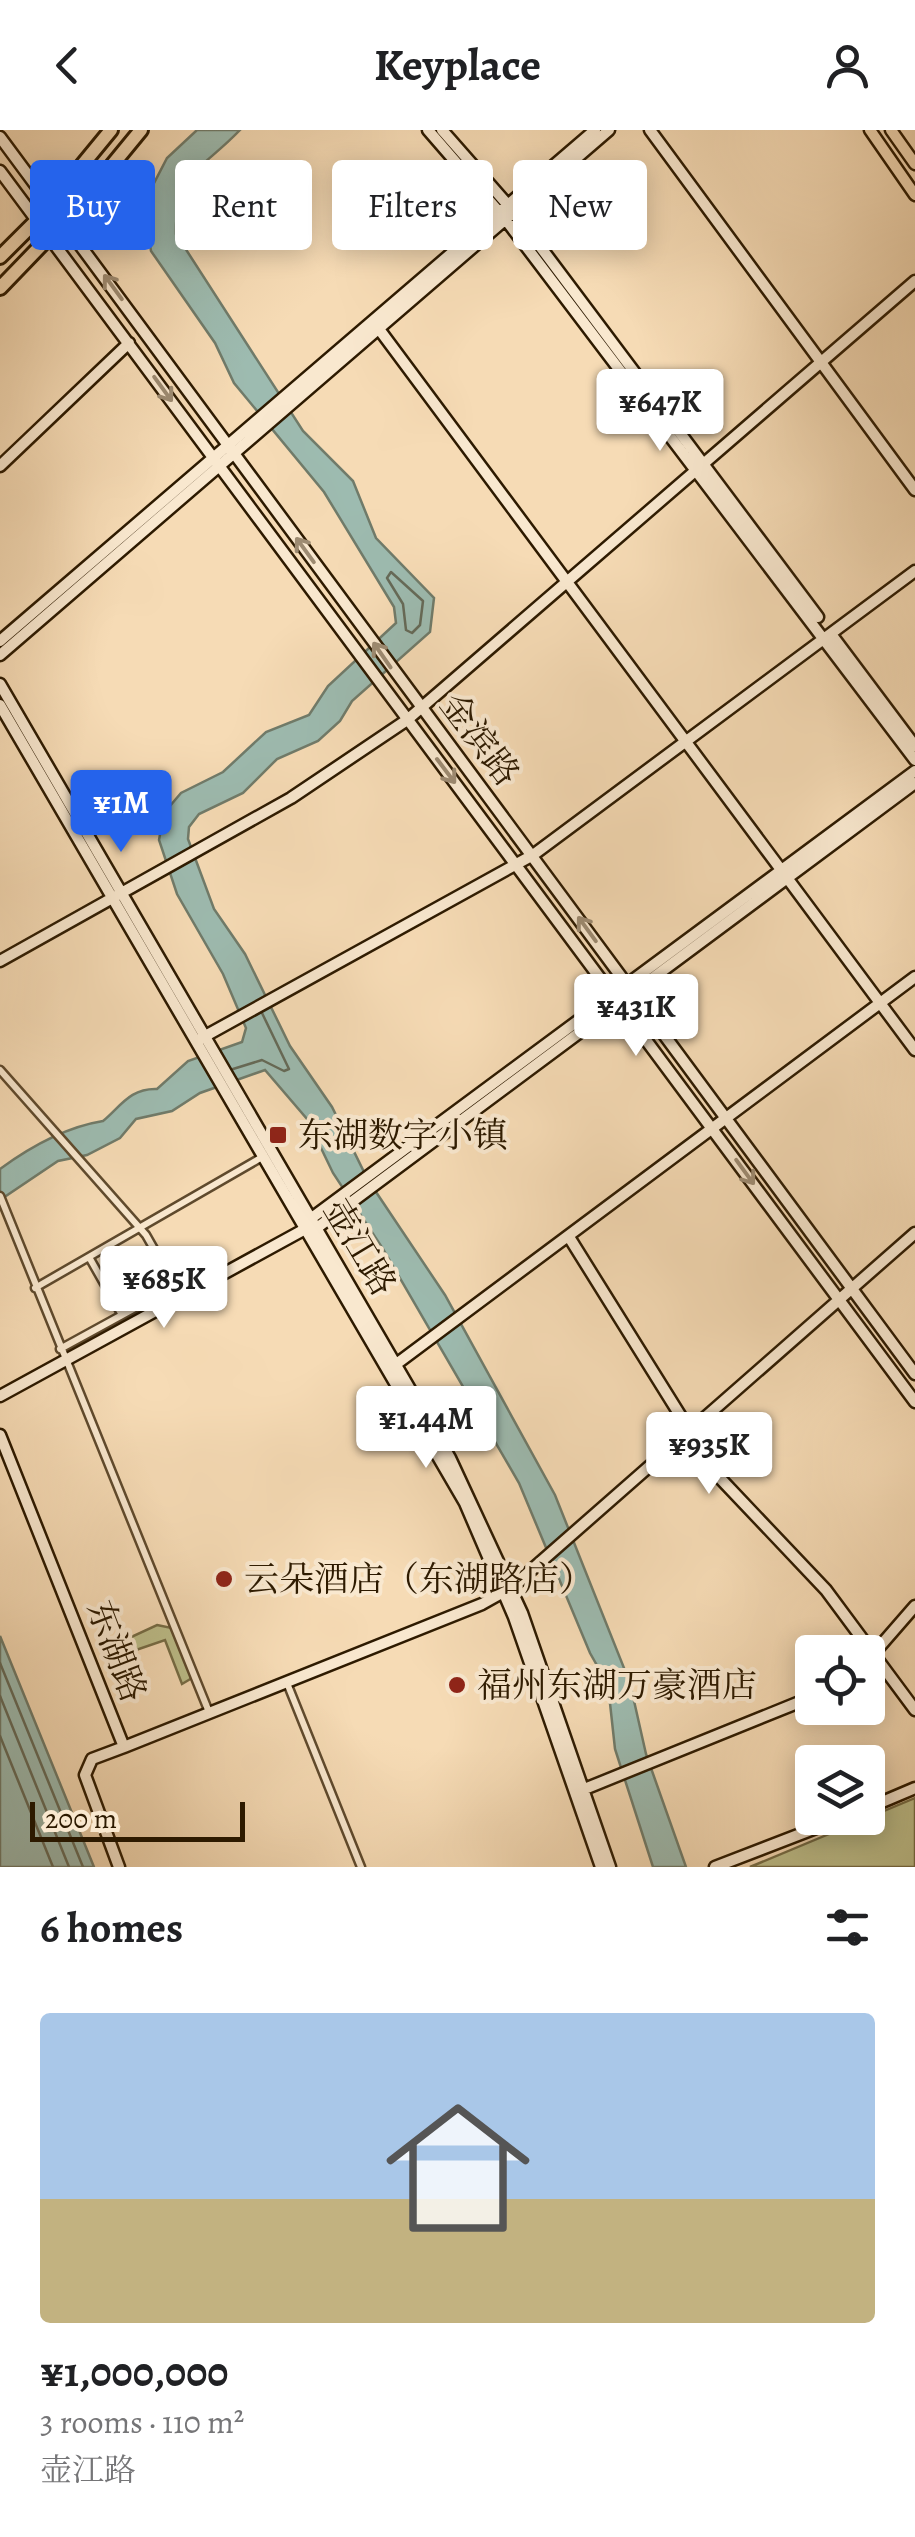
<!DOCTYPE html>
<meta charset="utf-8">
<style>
:root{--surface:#fff;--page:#f6f6f6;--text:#202124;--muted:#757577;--accent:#2563eb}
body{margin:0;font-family:Alegreya,"Noto Serif SC",serif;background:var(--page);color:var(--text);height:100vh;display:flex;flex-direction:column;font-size:38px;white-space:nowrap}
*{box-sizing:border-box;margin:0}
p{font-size:32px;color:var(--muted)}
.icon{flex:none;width:55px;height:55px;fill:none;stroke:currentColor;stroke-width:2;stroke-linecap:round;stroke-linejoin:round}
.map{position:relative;height:1737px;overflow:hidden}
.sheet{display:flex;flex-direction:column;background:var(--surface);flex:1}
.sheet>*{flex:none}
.hud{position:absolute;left:30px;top:30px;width:855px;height:90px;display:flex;gap:20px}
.buttons{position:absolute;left:795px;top:1505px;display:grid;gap:20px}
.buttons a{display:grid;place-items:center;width:90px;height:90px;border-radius:10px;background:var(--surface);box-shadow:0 5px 25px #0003;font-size:50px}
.scale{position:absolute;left:30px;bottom:25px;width:215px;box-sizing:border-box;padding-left:10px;border:5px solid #2d1a00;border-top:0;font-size:28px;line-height:35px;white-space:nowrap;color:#2d1a00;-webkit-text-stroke:8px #f9e8cf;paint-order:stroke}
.price{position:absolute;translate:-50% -85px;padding:0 22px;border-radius:10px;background:#fff;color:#222;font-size:32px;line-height:65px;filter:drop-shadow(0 2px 5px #0008)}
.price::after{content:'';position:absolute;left:50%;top:60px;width:30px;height:22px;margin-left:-15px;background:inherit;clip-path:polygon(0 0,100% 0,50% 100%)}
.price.current{background:var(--accent);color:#fff}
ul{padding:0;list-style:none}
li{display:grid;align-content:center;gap:20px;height:530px;padding:0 40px}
li span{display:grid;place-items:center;height:310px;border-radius:10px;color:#555}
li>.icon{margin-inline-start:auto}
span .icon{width:180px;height:180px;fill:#fffc;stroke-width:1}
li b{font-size:42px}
h2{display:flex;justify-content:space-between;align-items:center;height:120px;padding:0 40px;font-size:42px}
.chip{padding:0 35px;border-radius:10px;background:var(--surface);box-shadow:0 5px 25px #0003;font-size:35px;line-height:90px}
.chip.current{background:var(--accent);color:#fff}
header{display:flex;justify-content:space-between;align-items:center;height:130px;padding:0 40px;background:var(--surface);font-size:45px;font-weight:600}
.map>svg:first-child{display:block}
.green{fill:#bec08c;stroke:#766d46;stroke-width:2.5}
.water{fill:#9dbbb0;stroke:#707b6a;stroke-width:2.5}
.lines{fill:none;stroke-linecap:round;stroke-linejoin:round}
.shore{stroke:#656a58;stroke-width:2.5}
.street-casing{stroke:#5f4a2d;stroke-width:11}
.secondary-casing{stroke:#2d1a00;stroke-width:15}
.primary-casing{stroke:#2d1a00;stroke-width:15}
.highway-casing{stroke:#2d1a00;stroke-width:18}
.street{stroke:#f9e8cf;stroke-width:6}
.secondary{stroke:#f9e8cf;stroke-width:10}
.primary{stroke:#f6dbb5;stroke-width:10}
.highway{stroke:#f6dbb5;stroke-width:12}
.oneway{stroke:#9d8b72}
.poi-dot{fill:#8f2418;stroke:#f9e8cf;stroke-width:4}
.labels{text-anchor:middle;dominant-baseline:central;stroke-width:8;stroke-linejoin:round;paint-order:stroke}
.street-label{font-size:35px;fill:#2d1a00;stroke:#f9e8cf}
.poi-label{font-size:35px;fill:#2d1a00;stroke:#f9e8cf;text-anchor:start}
</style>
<header><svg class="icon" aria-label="back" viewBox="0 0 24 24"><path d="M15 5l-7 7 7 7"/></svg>Keyplace<svg class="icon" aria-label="person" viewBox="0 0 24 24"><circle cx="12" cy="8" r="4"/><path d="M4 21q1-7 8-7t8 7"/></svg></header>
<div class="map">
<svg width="915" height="1737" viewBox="0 0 915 1737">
<rect width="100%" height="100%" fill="#f6dbb5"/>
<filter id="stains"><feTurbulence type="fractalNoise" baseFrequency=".002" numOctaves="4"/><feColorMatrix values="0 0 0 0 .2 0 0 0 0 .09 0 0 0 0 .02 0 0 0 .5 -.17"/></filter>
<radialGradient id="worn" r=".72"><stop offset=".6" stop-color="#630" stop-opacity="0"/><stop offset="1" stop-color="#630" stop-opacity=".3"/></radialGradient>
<path class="green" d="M157,1495L172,1498L192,1548L182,1554L165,1510L133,1521L131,1529L122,1522L105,1526L101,1521Z
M915,1668V1737H750Z"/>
<path class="water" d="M197,0H240C200,42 175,41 176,104L303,301L353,351L376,408L434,468L430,502L352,571L340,591L318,611L277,629L243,663L199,684L189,697L188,709L214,779L245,824L290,916L332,977L368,1050L445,1165L555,1365L630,1553L646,1624L686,1737H653L615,1619L608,1555L590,1523L519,1353L383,1119L333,1043L307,989L265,940L200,963L172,981L136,989L120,1008L87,1025L58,1031L0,1070V1039C30,1017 66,997 103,991C121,976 130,958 157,959L188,931L242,912L246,898L223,844L177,764L159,710L164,683L181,663L223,642L266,602L309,585L328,556L396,493L394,477L324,362L234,253L215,213L151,121L146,91L150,61L167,28Z
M0,1506L94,1737H0Z"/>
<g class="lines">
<path class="shore" d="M391,442L423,471L420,495L412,503L406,500L403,474L387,448Z
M233,939L262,930L284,941L289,939L262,883
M0,1533L83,1737
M0,1566L69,1737
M0,1606L53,1737"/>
<defs>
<path id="street" d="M0,940L146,1105L175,1156L60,1219
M0,1066L209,1582
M89,1127L122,1185
M35,1158L264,1026
M287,1553L361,1737"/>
<path id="secondary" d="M428,0L506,90L915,630
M442,0L515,83L818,487
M650,0L915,360
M0,7L915,1244
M0,41L915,1272
M373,191L915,920
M0,336L129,213
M834,508L915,616
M0,511L595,0
M0,525L609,0
M0,554L450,1328L522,1483L610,1737
M0,575L465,1373L514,1487L601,1737
M0,831L291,668L407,590L915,151
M198,910L533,725L915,441
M309,1090L915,641
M314,1100L915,653
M569,1107L718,1346L826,1460L915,1580
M395,1235L915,847
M0,1266L307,1098
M0,1305L124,1617L92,1629L85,1645L119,1737
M868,1530L915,1476
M124,1617L482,1474L512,1457L915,1103
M582,1660L812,1567
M868,1678L915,1658
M715,1737L842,1688"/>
<path id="primary" d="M870,0L915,65
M891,0L915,34"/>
<path id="highway" d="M0,127L37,90L111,0
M0,158L77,78L141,0"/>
</defs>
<use href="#street" class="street-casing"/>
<use href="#secondary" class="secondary-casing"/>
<use href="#primary" class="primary-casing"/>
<use href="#highway" class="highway-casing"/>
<use href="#street" class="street"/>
<use href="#secondary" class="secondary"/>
<use href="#primary" class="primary"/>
<use href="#highway" class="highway"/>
</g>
<defs><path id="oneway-shaft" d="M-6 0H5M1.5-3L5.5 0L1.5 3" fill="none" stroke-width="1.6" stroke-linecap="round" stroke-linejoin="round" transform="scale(2.5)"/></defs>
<g class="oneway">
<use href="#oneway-shaft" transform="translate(113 157) rotate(-126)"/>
<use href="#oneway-shaft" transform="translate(163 259) rotate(54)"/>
<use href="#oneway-shaft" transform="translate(305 420) rotate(-126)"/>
<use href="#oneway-shaft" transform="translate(382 525) rotate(-125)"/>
<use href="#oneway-shaft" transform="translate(446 641) rotate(53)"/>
<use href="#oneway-shaft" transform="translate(587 799) rotate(-126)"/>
<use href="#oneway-shaft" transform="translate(745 1042) rotate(54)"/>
</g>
<g class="poi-dot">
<rect x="268" y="995" width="20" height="20" rx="5"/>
<circle cx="224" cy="1449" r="10"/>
<circle cx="457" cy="1555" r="10"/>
</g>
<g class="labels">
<g class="street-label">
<text transform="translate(480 609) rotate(53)">金滨路</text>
<text transform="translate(360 1117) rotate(59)">壶江路</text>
<text transform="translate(117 1521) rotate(69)">东湖路</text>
</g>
<g class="poi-label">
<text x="298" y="1005">东湖数字小镇</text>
<text x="244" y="1449">云朵酒店（东湖路店）</text>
<text x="477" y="1555">福州东湖万豪酒店</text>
</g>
</g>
<rect width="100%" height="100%" filter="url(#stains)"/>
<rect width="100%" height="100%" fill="url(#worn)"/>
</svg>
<div class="buttons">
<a><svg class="icon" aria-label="locate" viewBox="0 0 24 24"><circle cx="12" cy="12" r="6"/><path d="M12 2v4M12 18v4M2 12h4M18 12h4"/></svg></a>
<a><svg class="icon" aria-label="layers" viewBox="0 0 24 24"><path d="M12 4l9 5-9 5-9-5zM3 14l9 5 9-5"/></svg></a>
</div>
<div class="scale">200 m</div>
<b class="price" style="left:660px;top:324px">¥647K</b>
<b class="price current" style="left:121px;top:725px">¥1M</b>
<b class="price" style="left:636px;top:929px">¥431K</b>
<b class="price" style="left:164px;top:1201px">¥685K</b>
<b class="price" style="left:426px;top:1341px">¥1.44M</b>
<b class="price" style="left:709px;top:1367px">¥935K</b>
<div class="hud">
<a class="chip current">Buy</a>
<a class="chip">Rent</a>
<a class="chip">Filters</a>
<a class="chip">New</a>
</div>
</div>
<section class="sheet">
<h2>6 homes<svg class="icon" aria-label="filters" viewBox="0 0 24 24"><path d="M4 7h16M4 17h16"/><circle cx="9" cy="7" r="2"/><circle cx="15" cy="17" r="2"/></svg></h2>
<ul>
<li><span style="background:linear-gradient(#a9c7e8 60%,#c2b280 0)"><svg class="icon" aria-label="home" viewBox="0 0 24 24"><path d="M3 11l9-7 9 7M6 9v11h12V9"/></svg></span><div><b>¥1,000,000</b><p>3 rooms · 110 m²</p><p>壶江路</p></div></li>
</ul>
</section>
